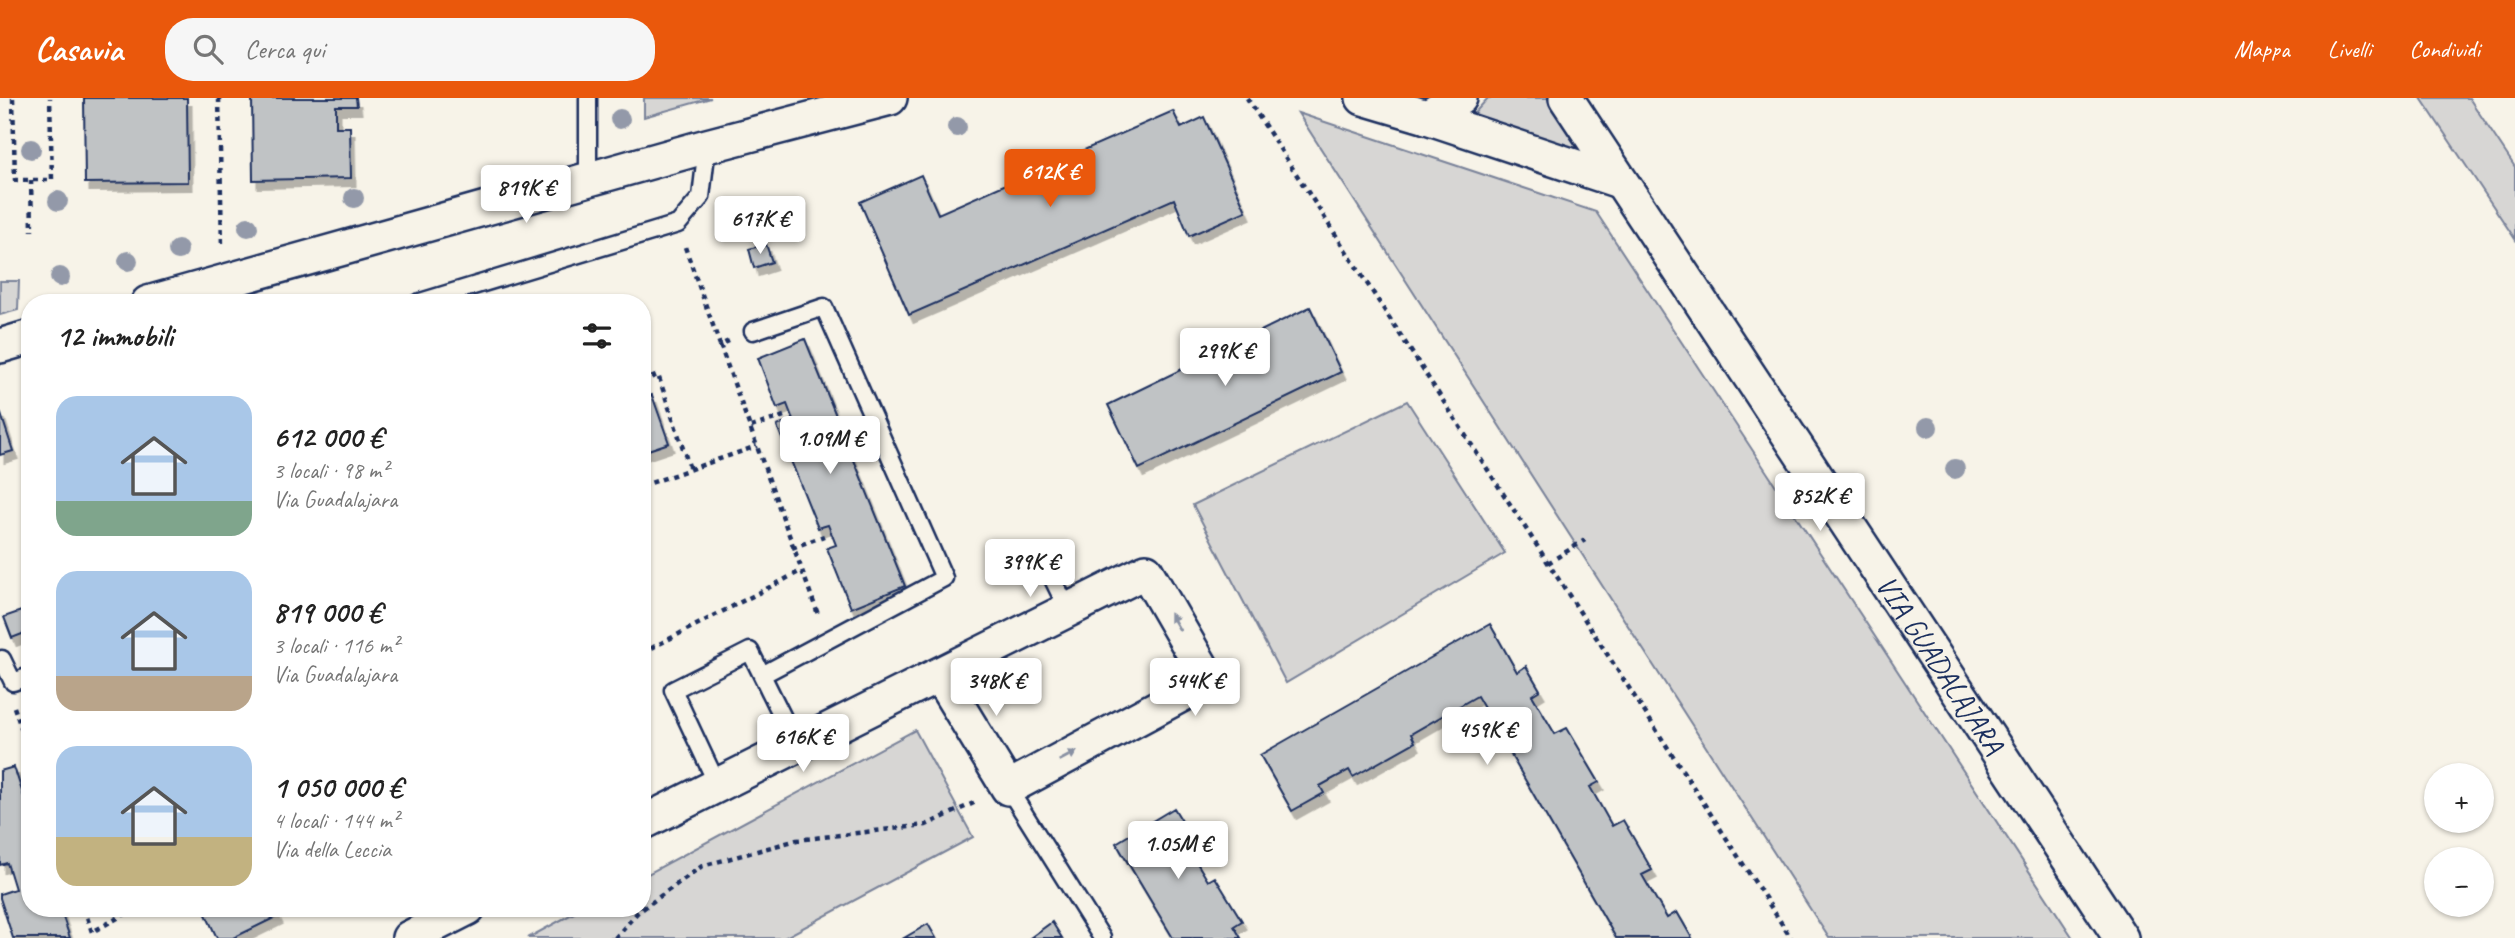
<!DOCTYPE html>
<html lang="it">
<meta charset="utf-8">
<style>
:root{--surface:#fff;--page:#f6f6f6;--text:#222;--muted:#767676;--accent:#ea580c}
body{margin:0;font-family:Caveat,sans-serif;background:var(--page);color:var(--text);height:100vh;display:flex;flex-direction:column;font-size:26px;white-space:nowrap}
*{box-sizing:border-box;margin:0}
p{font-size:23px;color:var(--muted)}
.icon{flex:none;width:38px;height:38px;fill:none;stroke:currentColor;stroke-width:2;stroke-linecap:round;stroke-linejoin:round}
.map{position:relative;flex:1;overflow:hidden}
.side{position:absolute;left:21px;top:196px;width:630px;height:623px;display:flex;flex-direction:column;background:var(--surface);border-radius:28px;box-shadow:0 2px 5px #0004}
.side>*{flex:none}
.fabs{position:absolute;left:2424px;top:665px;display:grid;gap:14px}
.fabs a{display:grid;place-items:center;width:70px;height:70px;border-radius:50%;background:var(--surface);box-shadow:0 2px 5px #0004;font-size:35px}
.price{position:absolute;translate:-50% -60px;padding:0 16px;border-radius:7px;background:#fff;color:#222;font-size:23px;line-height:46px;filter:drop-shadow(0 2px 4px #0008)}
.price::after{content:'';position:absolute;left:50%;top:42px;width:21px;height:16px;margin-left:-10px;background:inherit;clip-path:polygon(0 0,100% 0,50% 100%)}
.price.selected{background:var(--accent);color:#fff}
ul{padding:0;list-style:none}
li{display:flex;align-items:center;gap:21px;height:175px;padding:0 35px}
li span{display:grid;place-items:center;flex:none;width:196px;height:140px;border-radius:21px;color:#555}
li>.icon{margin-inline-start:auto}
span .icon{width:84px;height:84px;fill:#fffc;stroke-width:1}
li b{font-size:30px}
h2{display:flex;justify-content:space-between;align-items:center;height:84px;padding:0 35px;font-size:30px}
header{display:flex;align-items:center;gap:42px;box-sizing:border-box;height:98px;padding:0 35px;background:var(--accent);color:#fff}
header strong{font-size:33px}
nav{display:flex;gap:38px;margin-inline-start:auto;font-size:24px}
.search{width:490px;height:63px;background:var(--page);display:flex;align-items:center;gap:18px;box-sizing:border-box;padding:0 24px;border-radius:28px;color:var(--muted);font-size:26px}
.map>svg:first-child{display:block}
.green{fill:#d7d6d4;stroke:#798299;stroke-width:2}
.building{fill:#c0c3c5;stroke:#1b2f5e;stroke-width:2;filter:url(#shadow)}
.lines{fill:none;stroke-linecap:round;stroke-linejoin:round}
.service-casing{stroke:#1b2f5e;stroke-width:21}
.minor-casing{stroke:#1b2f5e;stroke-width:38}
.path{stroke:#1b2f5e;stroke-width:4.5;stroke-dasharray:5 5;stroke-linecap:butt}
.service{stroke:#f7f3e8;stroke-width:16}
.minor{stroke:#f7f3e8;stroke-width:33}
.tree{fill:#9399a9}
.oneway{fill:#8991a3}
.labels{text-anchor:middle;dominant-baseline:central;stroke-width:6;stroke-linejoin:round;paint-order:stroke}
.street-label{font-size:30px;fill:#1b2f5e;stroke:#f7f3e8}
</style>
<header>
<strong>Casavia</strong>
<div class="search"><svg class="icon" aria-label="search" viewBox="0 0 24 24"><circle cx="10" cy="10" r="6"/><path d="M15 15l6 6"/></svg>Cerca qui</div>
<nav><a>Mappa</a><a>Livelli</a><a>Condividi</a></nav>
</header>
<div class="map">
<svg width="2515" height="840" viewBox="0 0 2515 840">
<defs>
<filter id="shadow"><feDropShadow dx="4.5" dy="8" stdDeviation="0" flood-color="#0004"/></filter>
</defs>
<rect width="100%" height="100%" fill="#f7f3e8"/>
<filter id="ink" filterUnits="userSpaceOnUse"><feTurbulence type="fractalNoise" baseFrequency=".0143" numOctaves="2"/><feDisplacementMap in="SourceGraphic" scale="14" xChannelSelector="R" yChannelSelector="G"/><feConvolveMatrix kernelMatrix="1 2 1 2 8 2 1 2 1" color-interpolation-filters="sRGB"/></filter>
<g filter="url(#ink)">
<path class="green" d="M644,0H711L644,19Z
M1488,0H1560L1585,55L1469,21Z
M2421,0H2469L2515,69V141Z
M1298,15L1596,114L2073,840H1829Z
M0,183H19L18,212L0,217Z
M1407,303L1505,455L1286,585L1193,407Z
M915,632L973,739L784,840H528L583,810H642V779Z"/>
<path class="building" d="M84,0H187L188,84L85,85Z
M252,0H356L357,8H336V29H350L351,80L253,82Z
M1173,13L1181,30L1204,19L1246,113L1189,138L1174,101L909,217L860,104L921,77L938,116Z
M766,146L772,164L754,170L749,151Z
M1310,209L1341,274L1139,371L1108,307Z
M805,241L905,488L851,510L827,450L836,447L828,427L818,430L777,328L793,322L787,306L777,310L758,260Z
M652,297L669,345L642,354V300Z
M0,313L13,353L0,357Z
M30,510V533L12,540L4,519Z
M1490,526L1517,574L1526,568L1540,592L1532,597L1555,636L1567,630L1599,684L1590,689L1612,728L1623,722L1652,772L1642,777L1667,820L1677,814L1692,840H1616L1477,598L1411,636L1415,644L1353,679L1349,672L1320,688L1324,695L1292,713L1260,657Z
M14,669L30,717V810H60L70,840H13L0,800V796L15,791L7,765L0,767V673Z
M1174,710L1191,738L1183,742L1208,783L1215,779L1242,823L1234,828L1241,840H1173L1116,745Z
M203,810H274L278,818L233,840H217Z
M1052,824L1062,840H1030Z
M928,826L936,840H904Z"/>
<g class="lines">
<defs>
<path id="service" d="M588,0V82
M417,205L678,126L701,99L707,48
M753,233L824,209L944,480L762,577
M1046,467L1068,512
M0,562L2,561L13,584L30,578
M718,688L673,592L750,553L797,648
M1008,690L1102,840"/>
<g id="minor">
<path d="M1363,0L1427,19L1460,0"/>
<path id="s1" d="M1566,0L2121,840"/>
<path d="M1427,19L1619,83"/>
<path d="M148,205L707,48L890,0"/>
<path d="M0,248L30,239"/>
<path d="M642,725L1146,473L1209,582L1008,690L939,577"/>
<path d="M409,840L468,810"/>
</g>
</defs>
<use href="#service" class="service-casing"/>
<use href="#minor" class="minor-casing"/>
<path class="path" d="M13,0L15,82H52L50,0
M219,0L222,150
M1247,0L1791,840
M31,82L32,133
M685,149L720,247
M729,243L720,247L819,519
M642,283L658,277L690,371
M751,329L784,318
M642,388L757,348
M792,450L824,438
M1548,465L1585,442
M642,555L801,473
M14,609L30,655
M84,810L92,834L136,810
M615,840L637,815L702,768L797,742L926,727L978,703"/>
<use href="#service" class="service"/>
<use href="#minor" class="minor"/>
</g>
<g class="tree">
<circle cx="620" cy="21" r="10"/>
<circle cx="957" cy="29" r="10"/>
<circle cx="31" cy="51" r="10"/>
<circle cx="354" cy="100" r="10"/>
<circle cx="58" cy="103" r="10"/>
<circle cx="248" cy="129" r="10"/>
<circle cx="178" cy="152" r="10"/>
<circle cx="128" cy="163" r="10"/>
<circle cx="60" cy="179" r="10"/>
<circle cx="1928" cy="329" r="10"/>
<circle cx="1955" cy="371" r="10"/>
</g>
<defs><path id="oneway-solid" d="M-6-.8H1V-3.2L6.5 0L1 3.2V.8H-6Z" transform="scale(1.75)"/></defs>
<g class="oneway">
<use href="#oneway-solid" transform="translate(1175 524) rotate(-120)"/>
<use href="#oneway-solid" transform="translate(1068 658) rotate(-28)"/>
</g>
</g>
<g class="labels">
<g class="street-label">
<text stroke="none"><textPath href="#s1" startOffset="679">VIA GUADALAJARA</textPath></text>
</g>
</g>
</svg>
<div class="fabs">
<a>+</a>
<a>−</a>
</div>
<b class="price selected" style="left:1050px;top:111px">612K €</b>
<b class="price" style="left:526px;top:127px">819K €</b>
<b class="price" style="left:760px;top:158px">617K €</b>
<b class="price" style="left:1225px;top:290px">299K €</b>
<b class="price" style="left:830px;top:378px">1.09M €</b>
<b class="price" style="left:1820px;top:435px">852K €</b>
<b class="price" style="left:1030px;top:501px">399K €</b>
<b class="price" style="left:996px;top:620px">348K €</b>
<b class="price" style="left:1195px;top:620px">544K €</b>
<b class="price" style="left:1487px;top:669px">459K €</b>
<b class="price" style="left:803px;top:676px">616K €</b>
<b class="price" style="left:1178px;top:783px">1.05M €</b>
<section class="side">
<h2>12 immobili<svg class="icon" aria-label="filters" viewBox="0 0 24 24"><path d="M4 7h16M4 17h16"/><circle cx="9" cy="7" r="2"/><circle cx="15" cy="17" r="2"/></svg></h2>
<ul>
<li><span style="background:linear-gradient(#a9c7e8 75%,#7fa58c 0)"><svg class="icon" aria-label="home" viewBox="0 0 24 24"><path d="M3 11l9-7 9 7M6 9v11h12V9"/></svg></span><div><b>612 000 €</b><p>3 locali · 98 m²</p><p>Via Guadalajara</p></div></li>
<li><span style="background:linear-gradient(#a9c7e8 75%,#b9a48a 0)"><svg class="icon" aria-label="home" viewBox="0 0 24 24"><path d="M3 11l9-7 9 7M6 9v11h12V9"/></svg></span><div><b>819 000 €</b><p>3 locali · 116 m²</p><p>Via Guadalajara</p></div></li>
<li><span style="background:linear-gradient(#a9c7e8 65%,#c2b280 0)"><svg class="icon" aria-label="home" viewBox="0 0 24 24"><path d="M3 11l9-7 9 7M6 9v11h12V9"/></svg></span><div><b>1 050 000 €</b><p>4 locali · 144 m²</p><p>Via della Leccia</p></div></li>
</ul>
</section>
</div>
